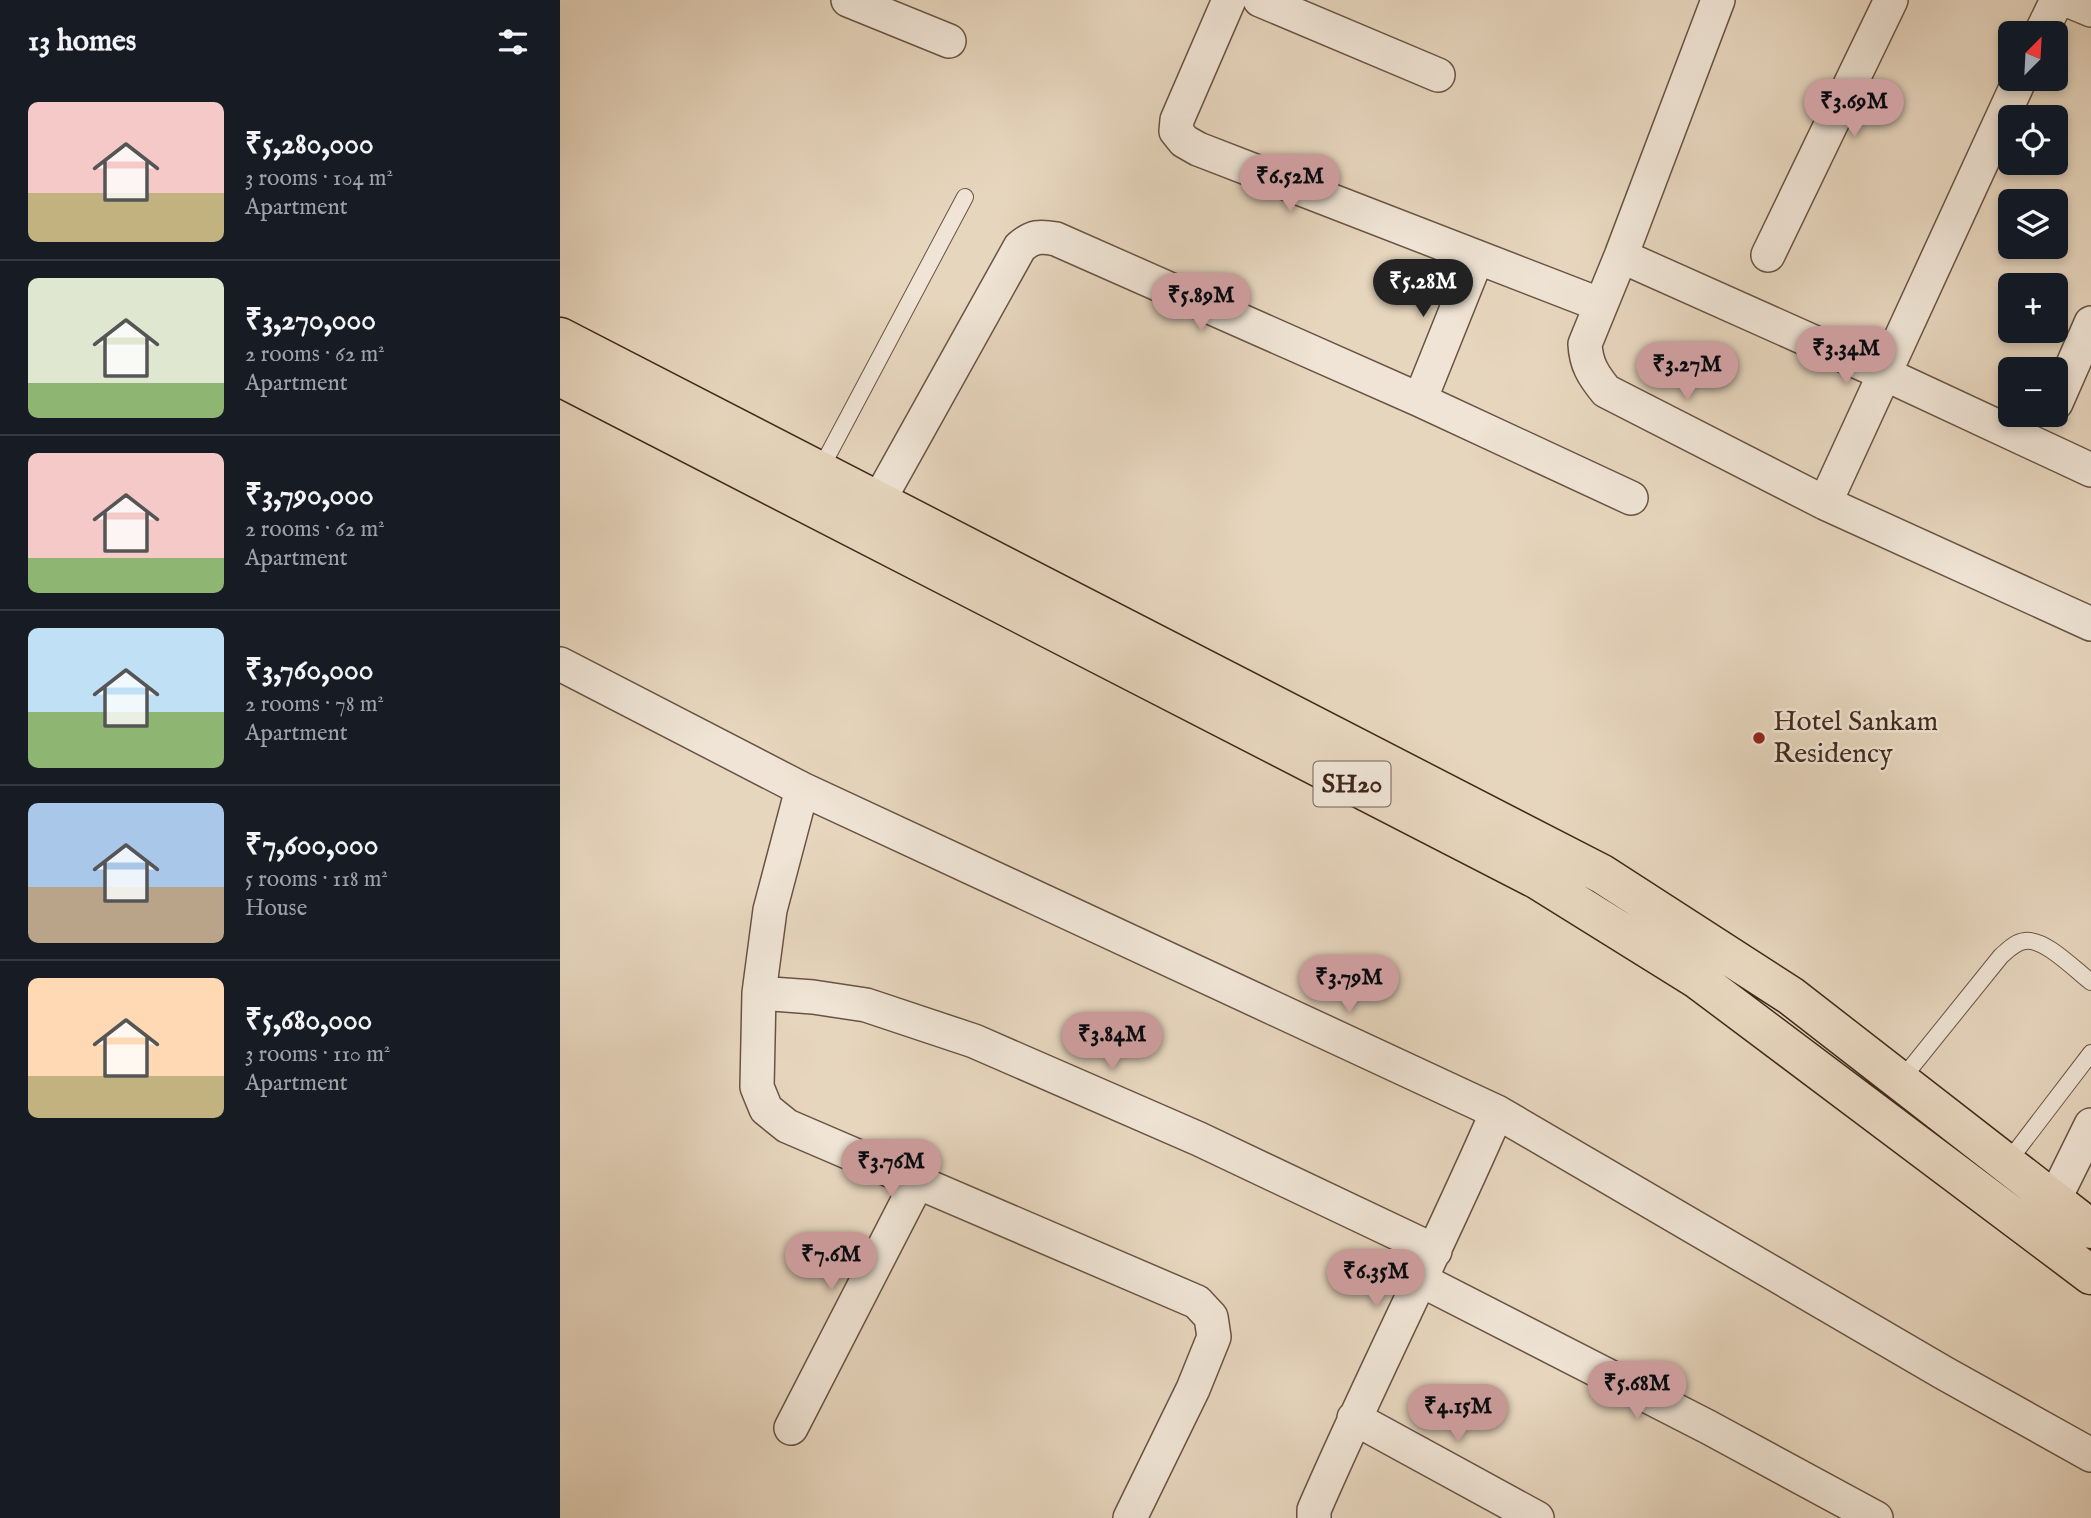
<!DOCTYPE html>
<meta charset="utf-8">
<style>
:root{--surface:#171b24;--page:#20242c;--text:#f1f3f6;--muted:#9ea1a6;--line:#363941;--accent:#c59692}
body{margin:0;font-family:"IM FELL English",serif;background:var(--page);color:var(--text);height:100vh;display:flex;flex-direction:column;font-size:26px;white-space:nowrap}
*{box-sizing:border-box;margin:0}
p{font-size:23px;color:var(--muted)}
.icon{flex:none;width:38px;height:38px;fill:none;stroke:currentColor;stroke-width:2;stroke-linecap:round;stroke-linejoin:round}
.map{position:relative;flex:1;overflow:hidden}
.drawer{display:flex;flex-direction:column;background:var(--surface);width:560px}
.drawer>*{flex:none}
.needle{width:46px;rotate:24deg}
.tools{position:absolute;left:1438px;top:21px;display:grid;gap:14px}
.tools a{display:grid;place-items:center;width:70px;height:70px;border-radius:10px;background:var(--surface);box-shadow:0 4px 10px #0003;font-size:35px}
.price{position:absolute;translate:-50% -60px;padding:0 16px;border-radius:24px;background:var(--accent);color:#111;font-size:23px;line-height:46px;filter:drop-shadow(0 2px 4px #0008)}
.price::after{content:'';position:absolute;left:50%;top:42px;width:21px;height:16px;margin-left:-10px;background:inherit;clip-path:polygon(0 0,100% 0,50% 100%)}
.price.active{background:#222;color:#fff}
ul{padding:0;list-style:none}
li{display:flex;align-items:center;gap:21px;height:175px;padding:0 28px}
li+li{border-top:2px solid var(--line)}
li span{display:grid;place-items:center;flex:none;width:196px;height:140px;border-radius:10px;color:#555}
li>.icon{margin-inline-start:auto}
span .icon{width:84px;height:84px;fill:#fffc;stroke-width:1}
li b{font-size:30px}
h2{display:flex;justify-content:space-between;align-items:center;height:84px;padding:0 28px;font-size:30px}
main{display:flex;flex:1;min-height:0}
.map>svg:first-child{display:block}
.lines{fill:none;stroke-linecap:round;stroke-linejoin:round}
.service-casing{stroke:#6a5343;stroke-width:18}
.minor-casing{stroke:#6a5343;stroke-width:36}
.primary-casing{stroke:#41271a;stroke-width:41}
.service{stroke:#efe4d5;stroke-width:16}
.minor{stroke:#efe4d5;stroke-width:33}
.primary{stroke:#e7d6be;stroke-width:38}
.poi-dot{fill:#8f2418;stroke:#efe4d5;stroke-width:2.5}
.labels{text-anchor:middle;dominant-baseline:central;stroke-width:5;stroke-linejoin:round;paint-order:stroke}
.shield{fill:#efe4d5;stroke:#756052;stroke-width:2}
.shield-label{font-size:26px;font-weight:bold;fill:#41271a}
.poi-label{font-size:28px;fill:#41271a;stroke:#efe4d5;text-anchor:start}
</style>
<main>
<section class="drawer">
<h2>13 homes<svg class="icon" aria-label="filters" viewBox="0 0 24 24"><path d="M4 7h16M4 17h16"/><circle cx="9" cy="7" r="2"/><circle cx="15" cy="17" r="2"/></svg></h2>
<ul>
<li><span style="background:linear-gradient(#f6c9c9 65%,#c2b280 0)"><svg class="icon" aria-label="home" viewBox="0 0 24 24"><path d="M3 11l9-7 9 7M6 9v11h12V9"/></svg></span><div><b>₹5,280,000</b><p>3 rooms · 104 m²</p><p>Apartment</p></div></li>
<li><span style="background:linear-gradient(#dfe7d0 75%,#8fb573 0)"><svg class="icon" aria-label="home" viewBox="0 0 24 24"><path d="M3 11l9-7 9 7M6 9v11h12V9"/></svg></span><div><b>₹3,270,000</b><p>2 rooms · 62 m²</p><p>Apartment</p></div></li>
<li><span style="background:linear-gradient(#f6c9c9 75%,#8fb573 0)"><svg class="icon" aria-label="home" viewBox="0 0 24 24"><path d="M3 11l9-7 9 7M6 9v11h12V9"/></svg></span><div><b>₹3,790,000</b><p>2 rooms · 62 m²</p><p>Apartment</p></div></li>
<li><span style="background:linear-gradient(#bfe0f5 60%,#8fb573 0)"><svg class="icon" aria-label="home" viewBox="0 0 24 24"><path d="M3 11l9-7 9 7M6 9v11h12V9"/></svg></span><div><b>₹3,760,000</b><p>2 rooms · 78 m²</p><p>Apartment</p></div></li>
<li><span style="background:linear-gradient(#a9c7e8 60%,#b9a48a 0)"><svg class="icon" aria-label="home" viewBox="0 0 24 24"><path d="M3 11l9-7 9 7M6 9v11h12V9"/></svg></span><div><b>₹7,600,000</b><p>5 rooms · 118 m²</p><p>House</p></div></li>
<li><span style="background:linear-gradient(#ffd9b3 70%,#c2b280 0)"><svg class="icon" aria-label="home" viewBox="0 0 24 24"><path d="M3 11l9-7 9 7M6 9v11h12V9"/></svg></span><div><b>₹5,680,000</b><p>3 rooms · 110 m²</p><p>Apartment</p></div></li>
</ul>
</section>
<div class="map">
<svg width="1531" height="1518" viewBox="0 0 1531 1518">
<rect width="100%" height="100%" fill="#e7d6be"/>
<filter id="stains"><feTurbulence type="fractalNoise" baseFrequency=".00286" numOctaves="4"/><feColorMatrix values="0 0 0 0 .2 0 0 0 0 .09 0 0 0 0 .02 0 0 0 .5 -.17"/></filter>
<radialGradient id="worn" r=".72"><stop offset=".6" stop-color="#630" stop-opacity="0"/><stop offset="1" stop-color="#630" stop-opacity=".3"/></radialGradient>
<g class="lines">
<defs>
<path id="service" d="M260,470L405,197
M1341,1080L1441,956C1448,950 1455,942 1465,941C1485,938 1515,970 1531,982
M1447,1163L1531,1053"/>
<path id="minor" d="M288,0L389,41
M669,0L617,120L616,131L624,141L638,149L1041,305
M700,0L878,75
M1158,0L1061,256L1025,344C1026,364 1033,375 1046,391L1265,503L1531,624
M1507,0L1531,10
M1481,33L1497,0
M1208,255L1331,0
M1061,256L1325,374L1531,470
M860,400L917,258
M1496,403L1531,323
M319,500L460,247C473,236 480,236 496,239L860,400L1071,498
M1265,503L1460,79
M0,664L242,789L937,1112L1384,1373L1531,1455
M242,789L210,910L199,993L197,1087L206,1109L227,1126L637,1302L651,1317L654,1337L633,1389L570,1518
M199,993L253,997L306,1005L414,1041L639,1139L875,1251
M1494,1200L1531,1125
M861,1280L1148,1427L1316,1518
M794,1418L977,1518
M231,1428L358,1181
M754,1518V1510C812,1376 879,1246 937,1112"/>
<path id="primary" d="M0,337L1042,874L1231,996L1531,1229
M0,377L978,880L1137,979L1531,1275"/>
</defs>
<use href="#service" class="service-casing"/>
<use href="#minor" class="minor-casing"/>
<use href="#primary" class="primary-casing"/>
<use href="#service" class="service"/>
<use href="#minor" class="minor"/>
<use href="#primary" class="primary"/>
</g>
<circle class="poi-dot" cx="1199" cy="738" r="7"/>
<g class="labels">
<rect class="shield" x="753.5" y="761.5" width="77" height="45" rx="5"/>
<g class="shield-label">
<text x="792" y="784">SH20</text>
</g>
<g class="poi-label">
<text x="1213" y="722">Hotel Sankam<tspan x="1213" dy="32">Residency</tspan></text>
</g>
</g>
<rect width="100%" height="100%" filter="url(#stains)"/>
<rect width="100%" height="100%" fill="url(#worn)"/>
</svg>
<div class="tools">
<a><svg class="needle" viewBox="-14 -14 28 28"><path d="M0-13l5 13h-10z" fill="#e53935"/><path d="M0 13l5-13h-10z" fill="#9ea1a6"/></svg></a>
<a><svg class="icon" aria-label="locate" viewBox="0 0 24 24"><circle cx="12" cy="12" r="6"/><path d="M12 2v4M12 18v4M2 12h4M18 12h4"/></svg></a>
<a><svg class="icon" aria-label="layers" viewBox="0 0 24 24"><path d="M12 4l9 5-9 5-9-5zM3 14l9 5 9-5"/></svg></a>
<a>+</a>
<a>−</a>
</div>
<b class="price" style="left:1294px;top:139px">₹3.69M</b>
<b class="price" style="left:730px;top:214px">₹6.52M</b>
<b class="price active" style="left:863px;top:319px">₹5.28M</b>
<b class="price" style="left:641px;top:333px">₹5.89M</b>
<b class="price" style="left:1286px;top:386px">₹3.34M</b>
<b class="price" style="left:1127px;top:402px">₹3.27M</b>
<b class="price" style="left:789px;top:1015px">₹3.79M</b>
<b class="price" style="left:552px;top:1072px">₹3.84M</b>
<b class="price" style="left:331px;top:1199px">₹3.76M</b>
<b class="price" style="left:271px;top:1292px">₹7.6M</b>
<b class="price" style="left:816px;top:1309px">₹6.35M</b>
<b class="price" style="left:1077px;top:1421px">₹5.68M</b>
<b class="price" style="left:898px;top:1444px">₹4.15M</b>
</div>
</main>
